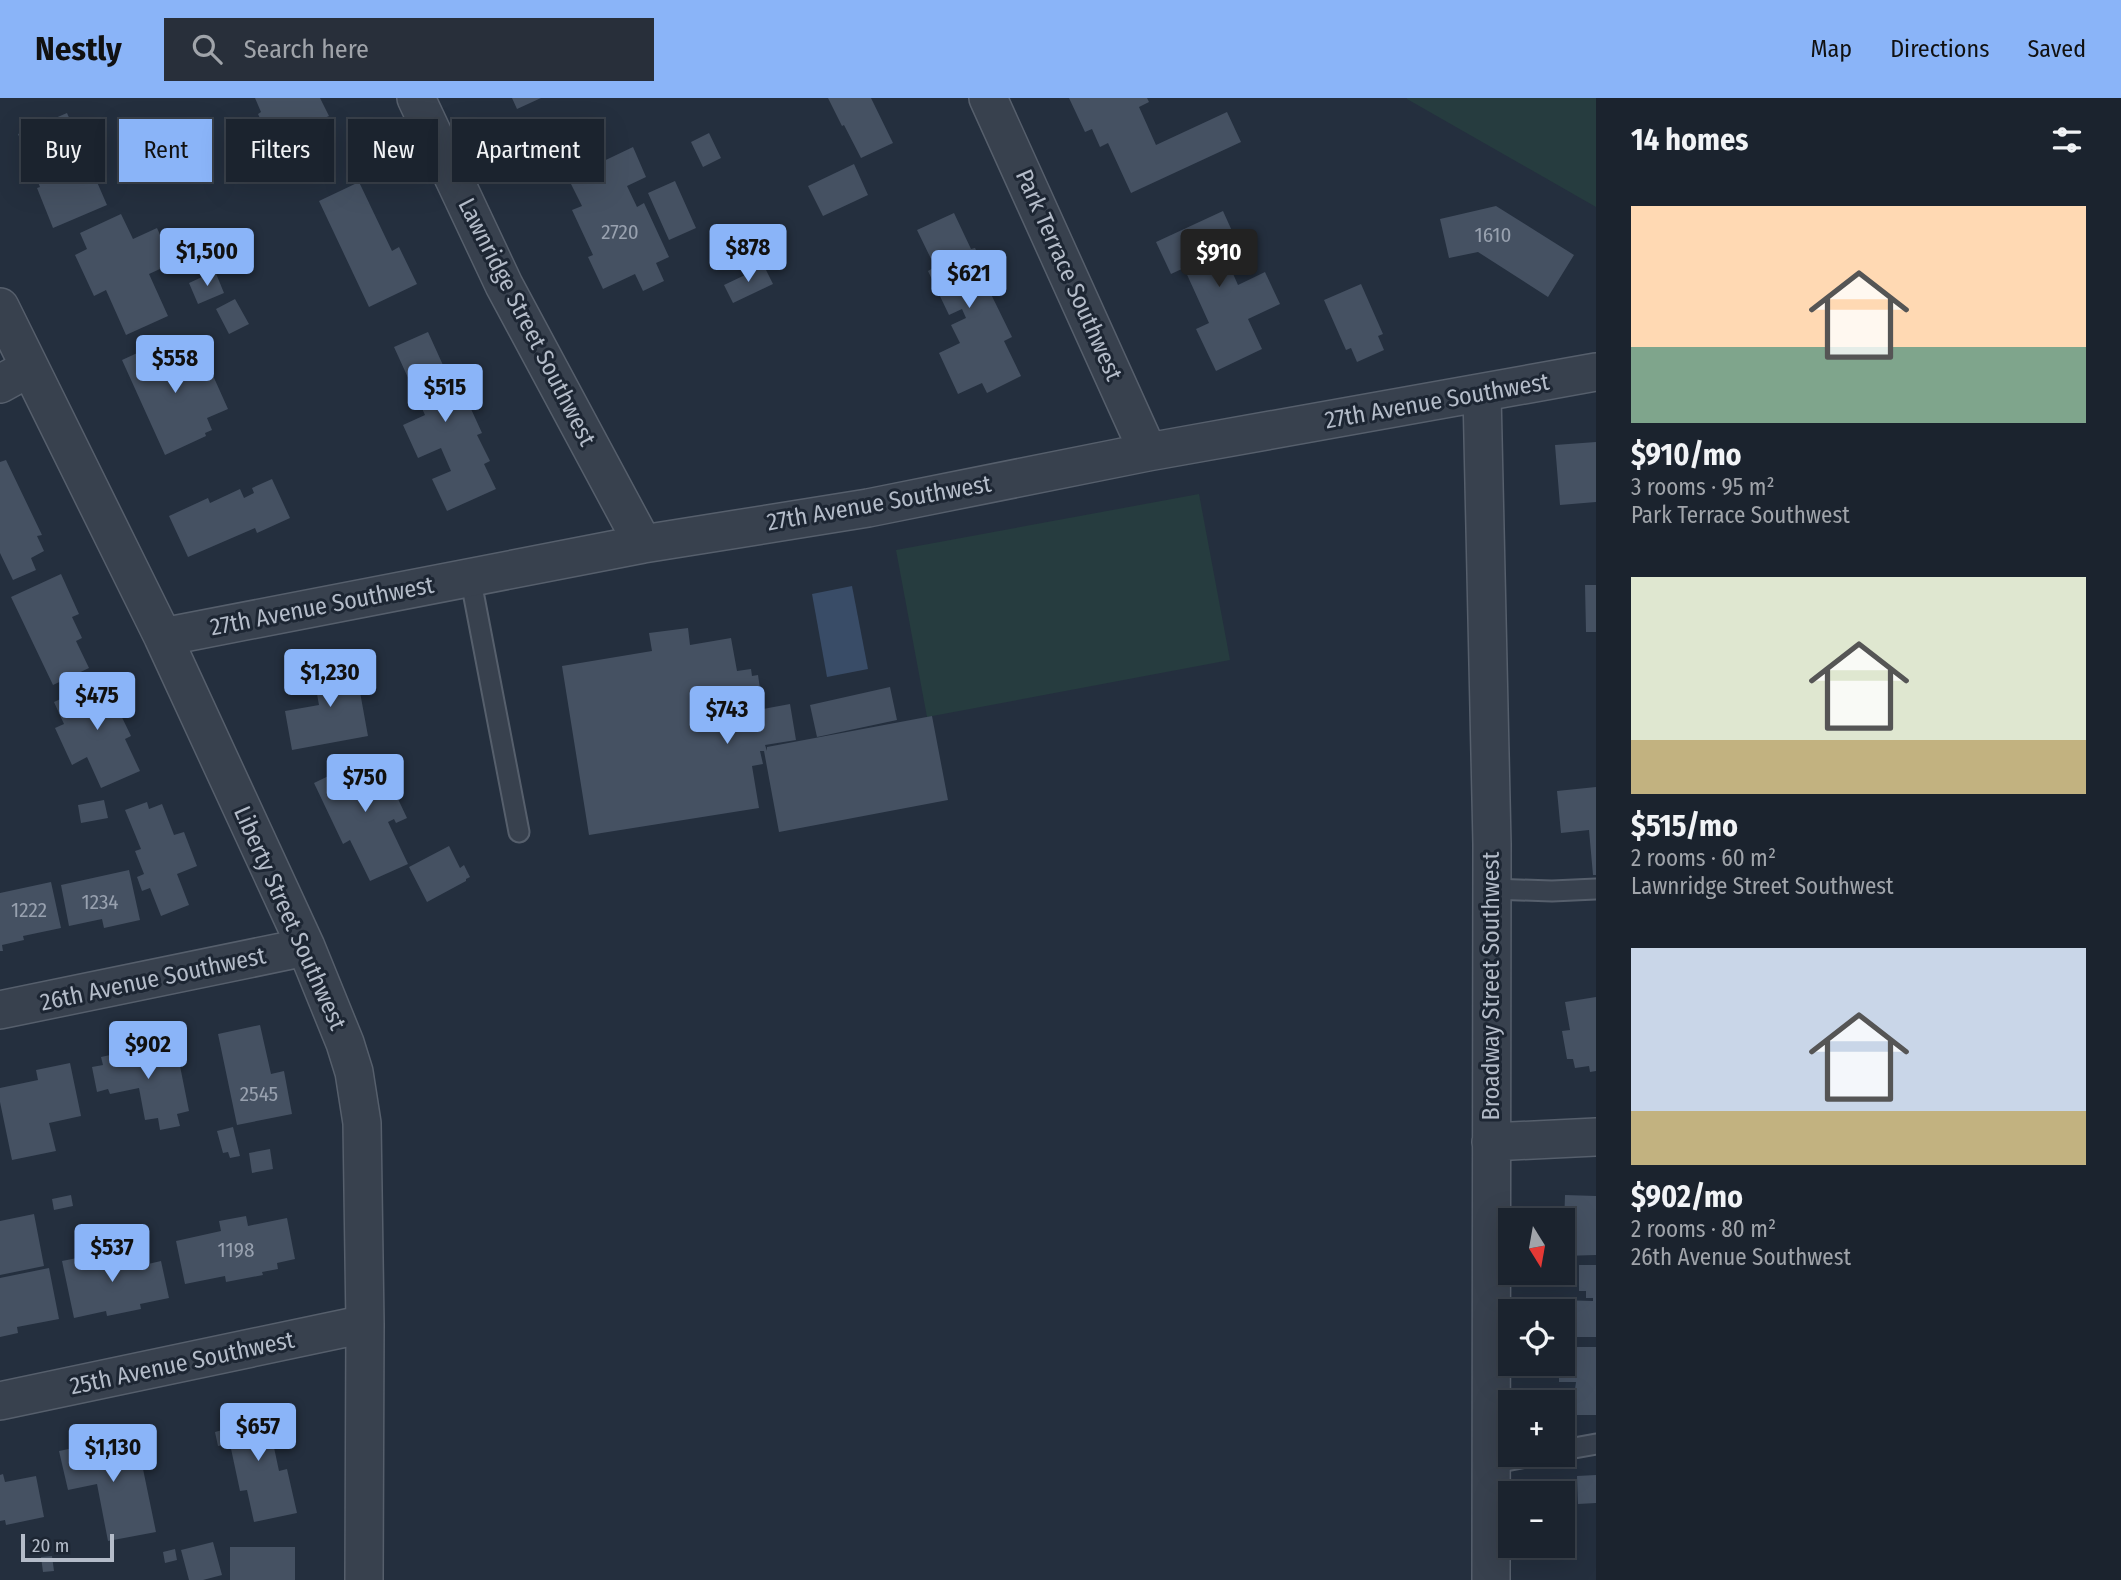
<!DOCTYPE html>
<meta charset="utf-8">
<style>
:root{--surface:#1b232e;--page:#282f3a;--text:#f1f3f6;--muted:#a0a4aa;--line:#39404a;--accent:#8ab4f8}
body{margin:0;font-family:"Fira Sans Condensed",sans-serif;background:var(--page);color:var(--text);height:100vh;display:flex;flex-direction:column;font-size:26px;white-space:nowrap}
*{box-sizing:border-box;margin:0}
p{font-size:23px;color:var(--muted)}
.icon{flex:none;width:38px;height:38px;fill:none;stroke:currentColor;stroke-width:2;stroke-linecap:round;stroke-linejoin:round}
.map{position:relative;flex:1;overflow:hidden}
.details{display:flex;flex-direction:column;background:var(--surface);width:525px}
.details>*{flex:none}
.hud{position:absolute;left:21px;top:21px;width:665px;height:63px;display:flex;gap:14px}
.needle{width:46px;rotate:169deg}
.controls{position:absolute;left:1498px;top:1110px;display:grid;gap:14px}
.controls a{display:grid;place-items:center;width:77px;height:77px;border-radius:0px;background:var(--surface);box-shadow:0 7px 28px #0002,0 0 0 2px var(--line);font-size:35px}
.scale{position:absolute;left:21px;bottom:18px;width:93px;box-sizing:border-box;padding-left:7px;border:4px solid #b4bcc9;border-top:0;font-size:19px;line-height:24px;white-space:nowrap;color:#b4bcc9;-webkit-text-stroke:5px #1d2633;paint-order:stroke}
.price{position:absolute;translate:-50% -60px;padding:0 16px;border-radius:7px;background:var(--accent);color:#111;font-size:23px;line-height:46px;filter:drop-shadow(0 2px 4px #0008)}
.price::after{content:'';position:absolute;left:50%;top:42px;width:21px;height:16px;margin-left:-10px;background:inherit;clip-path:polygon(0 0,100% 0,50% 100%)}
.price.current{background:#222;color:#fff}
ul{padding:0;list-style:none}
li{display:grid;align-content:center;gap:14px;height:371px;padding:0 35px}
li span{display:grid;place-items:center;height:217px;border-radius:0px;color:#555}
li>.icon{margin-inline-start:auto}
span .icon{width:126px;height:126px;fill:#fffc;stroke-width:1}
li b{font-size:30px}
h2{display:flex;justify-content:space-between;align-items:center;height:84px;padding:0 35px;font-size:30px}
.tag{padding:0 24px;border-radius:0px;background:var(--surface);box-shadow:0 7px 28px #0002,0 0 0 2px var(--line);font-size:24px;line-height:63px}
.tag.current{background:var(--accent);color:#111}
header{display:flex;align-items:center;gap:42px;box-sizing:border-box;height:98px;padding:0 35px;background:var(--accent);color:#111}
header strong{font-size:33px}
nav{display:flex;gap:38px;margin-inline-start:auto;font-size:24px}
.search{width:490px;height:63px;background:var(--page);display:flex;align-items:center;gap:18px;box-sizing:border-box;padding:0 24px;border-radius:0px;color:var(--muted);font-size:26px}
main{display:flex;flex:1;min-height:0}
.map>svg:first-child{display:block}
.green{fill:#263c3f}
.water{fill:#394c67}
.building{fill:#455162}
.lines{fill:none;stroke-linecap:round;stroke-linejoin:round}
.lane-casing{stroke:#565f6c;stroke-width:23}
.street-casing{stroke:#565f6c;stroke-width:40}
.lane{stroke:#38414e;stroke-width:19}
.street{stroke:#38414e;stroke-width:37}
.labels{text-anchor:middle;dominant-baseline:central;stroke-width:6;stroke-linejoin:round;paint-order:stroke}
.number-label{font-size:21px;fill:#98a1af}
.street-label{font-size:24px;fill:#b4bcc9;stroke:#1d2633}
</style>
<header>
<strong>Nestly</strong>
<div class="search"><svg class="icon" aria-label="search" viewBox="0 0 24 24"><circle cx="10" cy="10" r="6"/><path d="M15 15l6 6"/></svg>Search here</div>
<nav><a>Map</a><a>Directions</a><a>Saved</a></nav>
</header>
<main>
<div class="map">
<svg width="1596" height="1482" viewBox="0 0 1596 1482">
<rect width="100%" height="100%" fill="#242f3e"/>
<path class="green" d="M1407,0H1596V109L1407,1Z
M1199,396L1230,562L927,619L896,452Z"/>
<path class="water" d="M852,488L868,571L827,579L812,496Z"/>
<path class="building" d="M255,0H320L329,18L271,44L258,16L261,14Z
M512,0H541L517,11Z
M828,0H871L893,45L861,60L844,27L842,28Z
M1069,0H1147L1149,4L1139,9L1156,47L1227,14L1241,44L1131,95L1108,45L1100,49L1092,31L1085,34Z
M67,15L107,107L53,130L37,90L40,89L18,36Z
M709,35L721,60L703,69L691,44Z
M253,42L261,60L241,68L233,50Z
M633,49L646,79L627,88L637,109L644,105L669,159L656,165L664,183L643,193L635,176L603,191L588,159L593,157L572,112L582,108L568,80Z
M854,66L868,97L823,118L808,88Z
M675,83L696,130L669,142L648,95Z
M359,84L392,153L399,149L417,186L369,209L319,103Z
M1496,108L1574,157L1548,199L1478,154L1449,160L1440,121Z
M1223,113L1237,144L1222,151L1238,187L1265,174L1280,206L1248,221L1262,251L1216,273L1196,231L1209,225L1184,170L1171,176L1156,144Z
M954,115L971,151L975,150L992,185L987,188L1012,239L1004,243L1021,278L987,295L982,285L958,296L939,255L960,245L951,227L966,220L962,211L949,217L928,173L935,169L917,132Z
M121,116L133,141L157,130L173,165L149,176L168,218L126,237L106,192L94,198L75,157L87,151L80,135Z
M764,168L773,186L733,205L724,187Z
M215,173L224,195L198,206L189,185Z
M1361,186L1383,236L1378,238L1384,252L1357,264L1351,250L1346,252L1324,202Z
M235,201L249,226L229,236L216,211Z
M428,234L447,276L457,272L469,299L466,300L482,335L477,337L490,363L484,366L496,391L447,413L432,381L451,373L441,350L418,360L403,327L425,317L394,249Z
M170,240L184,272L206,262L228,311L207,320L212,332L205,335L206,338L165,357L122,262Z
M1596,344V404L1560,407L1555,347Z
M6,362L42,437L37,438L44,453L31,460L36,472L13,482L0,455V364Z
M272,381L290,420L257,435L255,430L188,459L169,418L208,400L210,405L240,391L244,400L254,395L252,390Z
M61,476L79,516L72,519L82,540L76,543L89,570L53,587L11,499Z
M1585,487H1596V534H1586Z
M688,530L690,547L731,540L737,573L751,571L752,578L758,577L763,611L790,606L796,642L765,647L767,653V649L932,618L948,702L779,734L764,653H760L763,666L752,668L759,710L589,737L562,568L652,553L649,535Z
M354,561L368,638L292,652L285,613L319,607L312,569Z
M109,579L120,605L116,607L131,638L125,641L140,673L101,690L87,659L72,667L55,630L64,626L54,604Z
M890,589L897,622L817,639L810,607Z
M372,657L377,667L381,665L407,720L396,725L394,721L388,724L408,766L370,783L350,742L343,746L314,685Z
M1596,689V777H1593L1589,732L1561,735L1557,693Z
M104,702L108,720L81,725L78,707Z
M147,704L149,711L162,706L174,737L184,734L197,768L177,776L189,807L161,818L150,790L142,793L137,779L144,776L135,753L141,751L125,712Z
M449,748L460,770L464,767L470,779L466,781V783L427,804L409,769Z
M129,772L140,822L104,830L102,821L69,828L61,787Z
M51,784L61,830L23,838L24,842L2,847L3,853H0V795Z
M1596,899V973L1590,974L1589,968L1575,970L1573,961H1567L1562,933L1570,932L1565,904Z
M260,927L271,976L284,973L292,1016L237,1027L218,936Z
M175,943L189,1013L177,1016L180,1028L160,1032L158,1020L145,1022L139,990L110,996L108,991L97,994L92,969L103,967L101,959Z
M70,965L81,1018L49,1025L56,1053L12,1062L0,1004V990L38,982L36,972Z
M233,1029L240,1058L230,1060L228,1054L223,1055L217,1033Z
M270,1051L273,1071L252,1075L249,1055Z
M71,1097L73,1108L54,1112L52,1101Z
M1565,1097L1596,1098V1157L1563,1158Z
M34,1116L44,1168L0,1177V1123Z
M246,1118L248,1128L287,1120L295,1161L277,1165L278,1171L262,1174L263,1177L226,1184L225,1178L185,1186L176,1143L221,1133L219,1123Z
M127,1150L131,1170L161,1163L169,1200L140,1206L141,1211L107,1218L106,1213L74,1220L62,1163Z
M1579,1167H1596V1239H1563V1213H1559V1202L1593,1203V1200H1586V1193H1579Z
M49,1170L59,1221L17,1229L18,1235L0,1239V1180Z
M1563,1249H1596V1317H1574V1312L1570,1313V1295H1573V1291H1575L1576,1284H1559V1265H1563Z
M265,1307L279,1373L287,1371L297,1415L254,1424L247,1392L240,1393L230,1346L218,1348L215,1334L226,1331L223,1316Z
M136,1337L156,1434L108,1443L97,1386L68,1392L59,1353Z
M3,1376L5,1384L36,1378L44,1419L6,1427L5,1422L0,1423V1377Z
M1596,1377V1405L1578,1406L1577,1378Z
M213,1444L222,1477L203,1482H189L181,1452Z
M230,1449H295V1482H230Z
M175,1451L177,1462L165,1465L163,1454Z
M52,1458L54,1473L43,1474L41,1459Z"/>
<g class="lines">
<defs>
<path id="lane" d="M470,478L519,734
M1492,791L1552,793L1596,791
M1563,1352L1596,1346
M1490,1366L1542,1356"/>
<path id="street" d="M416,0L504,187L643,446
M988,0L1148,354
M0,209L163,539L306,849L345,945L354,974L362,1025L365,1226L364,1482
M0,286L29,270
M1482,295L1492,746L1491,1482
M163,539L643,446L868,410L1148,354L1596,274
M0,912L306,849
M1491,1044L1596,1039
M0,1303L365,1226"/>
</defs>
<use href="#lane" class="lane-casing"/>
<use href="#street" class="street-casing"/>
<use href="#lane" class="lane"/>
<use href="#street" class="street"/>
</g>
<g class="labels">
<g class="number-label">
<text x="620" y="134">2720</text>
<text x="1493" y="137">1610</text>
<text x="100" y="804">1234</text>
<text x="29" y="812">1222</text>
<text x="259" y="996">2545</text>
<text x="236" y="1152">1198</text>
</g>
<g class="street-label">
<text transform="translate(1069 177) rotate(66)">Park Terrace Southwest</text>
<text transform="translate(527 224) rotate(63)">Lawnridge Street Southwest</text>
<text transform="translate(1437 303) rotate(-10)">27th Avenue Southwest</text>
<text transform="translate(879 405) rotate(-10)">27th Avenue Southwest</text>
<text transform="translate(322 508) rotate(-11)">27th Avenue Southwest</text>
<text transform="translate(290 820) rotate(66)">Liberty Street Southwest</text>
<text transform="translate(153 881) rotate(-12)">26th Avenue Southwest</text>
<text transform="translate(1491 888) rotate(-90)">Broadway Street Southwest</text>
<text transform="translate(182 1265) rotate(-12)">25th Avenue Southwest</text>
</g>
</g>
</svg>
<div class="controls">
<a><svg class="needle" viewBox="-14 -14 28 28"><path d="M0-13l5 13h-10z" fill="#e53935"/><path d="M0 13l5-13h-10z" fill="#a0a4aa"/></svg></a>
<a><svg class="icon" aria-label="locate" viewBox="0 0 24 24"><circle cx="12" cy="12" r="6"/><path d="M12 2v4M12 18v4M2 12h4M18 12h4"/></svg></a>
<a>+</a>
<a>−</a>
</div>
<div class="scale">20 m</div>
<b class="price" style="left:748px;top:186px">$878</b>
<b class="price" style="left:207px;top:190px">$1,500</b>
<b class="price current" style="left:1219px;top:191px">$910</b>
<b class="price" style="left:969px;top:212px">$621</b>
<b class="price" style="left:175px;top:297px">$558</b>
<b class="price" style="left:445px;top:326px">$515</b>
<b class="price" style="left:330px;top:611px">$1,230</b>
<b class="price" style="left:97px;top:634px">$475</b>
<b class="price" style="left:727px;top:648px">$743</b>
<b class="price" style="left:365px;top:716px">$750</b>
<b class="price" style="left:148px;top:983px">$902</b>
<b class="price" style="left:112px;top:1186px">$537</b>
<b class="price" style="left:258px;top:1365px">$657</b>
<b class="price" style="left:113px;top:1386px">$1,130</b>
<div class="hud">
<a class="tag">Buy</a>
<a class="tag current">Rent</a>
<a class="tag">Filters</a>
<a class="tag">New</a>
<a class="tag">Apartment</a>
</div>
</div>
<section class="details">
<h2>14 homes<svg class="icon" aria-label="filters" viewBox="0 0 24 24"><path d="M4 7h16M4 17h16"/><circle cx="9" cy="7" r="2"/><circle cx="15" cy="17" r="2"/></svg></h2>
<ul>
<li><span style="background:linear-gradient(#ffd9b3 65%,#7fa58c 0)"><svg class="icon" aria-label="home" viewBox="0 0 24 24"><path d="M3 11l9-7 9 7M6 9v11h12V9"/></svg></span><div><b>$910/mo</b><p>3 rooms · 95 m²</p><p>Park Terrace Southwest</p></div></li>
<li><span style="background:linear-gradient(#dfe7d0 75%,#c2b280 0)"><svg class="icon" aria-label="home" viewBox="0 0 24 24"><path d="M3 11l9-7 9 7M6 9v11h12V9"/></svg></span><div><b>$515/mo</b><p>2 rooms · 60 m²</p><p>Lawnridge Street Southwest</p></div></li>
<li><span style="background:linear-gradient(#c9d6e8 75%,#c2b280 0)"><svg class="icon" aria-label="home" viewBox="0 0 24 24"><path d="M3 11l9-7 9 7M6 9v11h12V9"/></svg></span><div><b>$902/mo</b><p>2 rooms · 80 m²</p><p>26th Avenue Southwest</p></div></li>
</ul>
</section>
</main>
